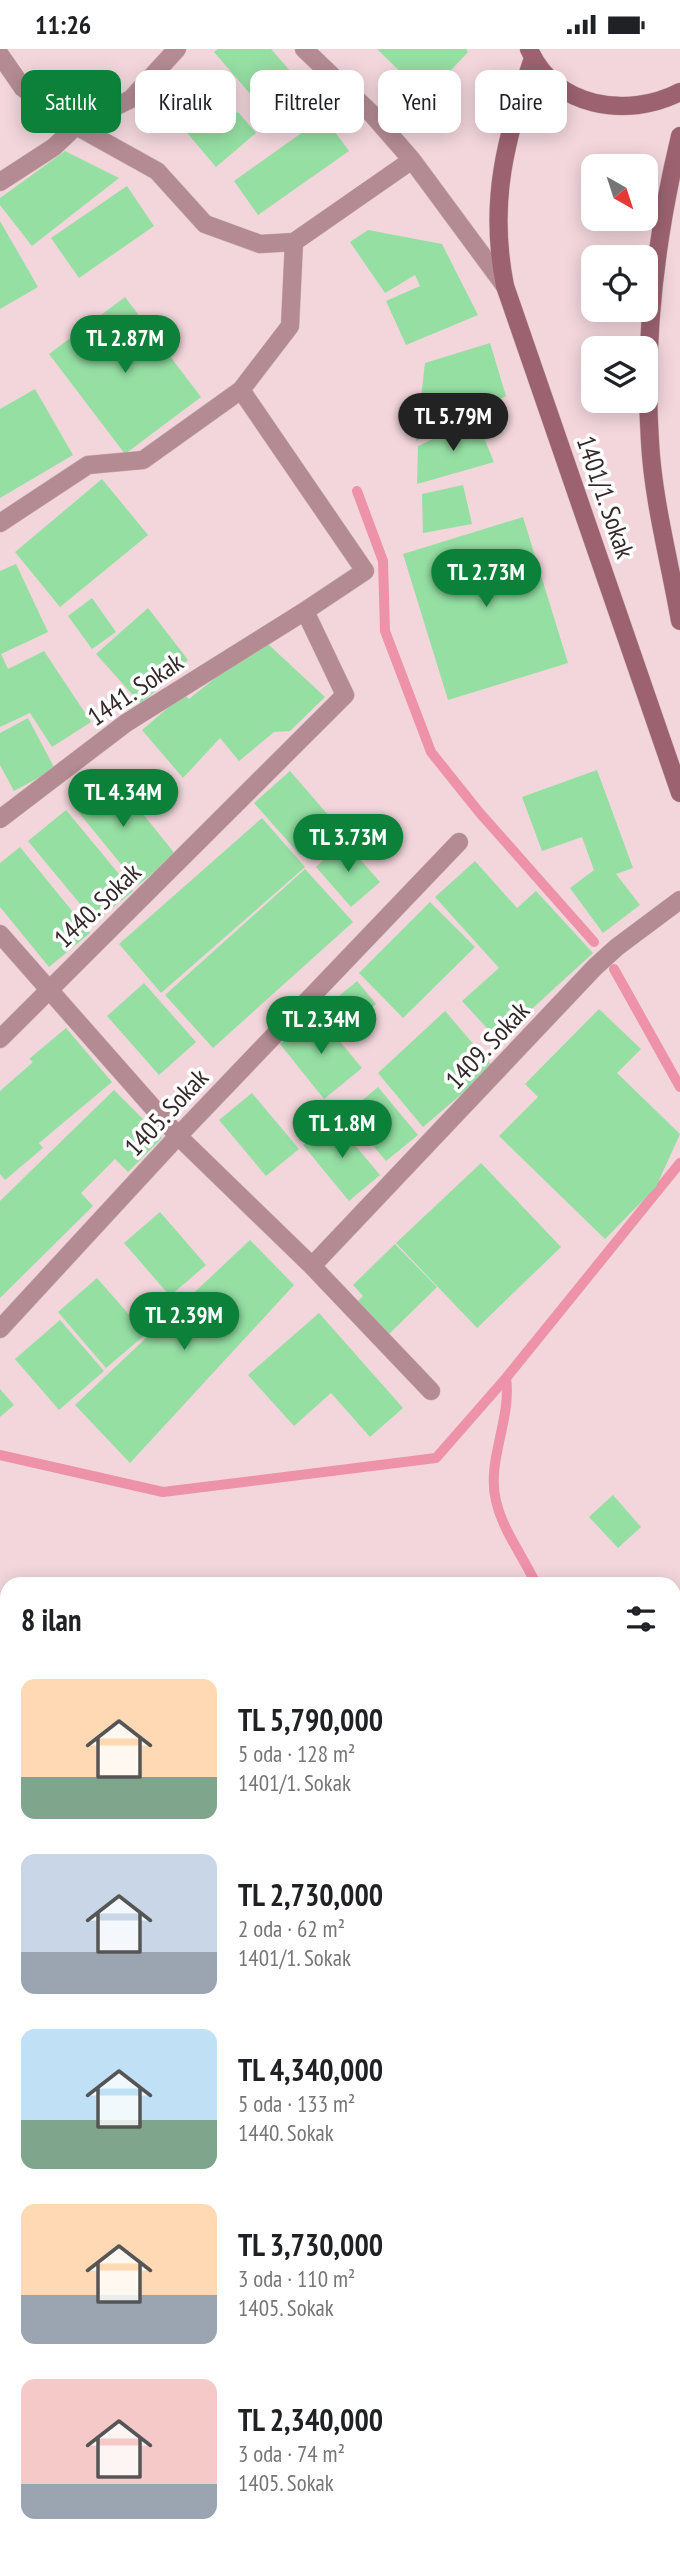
<!DOCTYPE html>
<html lang="tr">
<meta charset="utf-8">
<style>
:root{--surface:#fff;--page:#f6f6f6;--text:#202124;--muted:#757577;--accent:#0c8139}
body{margin:0;font-family:"PT Sans Narrow",sans-serif;background:var(--page);color:var(--text);height:100vh;display:flex;flex-direction:column;font-size:26px;white-space:nowrap}
*{box-sizing:border-box;margin:0}
p{font-size:23px;color:var(--muted)}
.icon{flex:none;width:38px;height:38px;fill:none;stroke:currentColor;stroke-width:2;stroke-linecap:round;stroke-linejoin:round}
.map{position:relative;flex:1;overflow:hidden}
.side{position:absolute;left:0px;top:1528px;width:681px;height:975px;display:flex;flex-direction:column;background:var(--surface);border-radius:21px 21px 0 0;box-shadow:0 4px 18px #0003}
.side>*{flex:none}
.banner{position:absolute;left:21px;top:21px;width:639px;height:63px;display:flex;gap:14px}
.needle{width:46px;rotate:141deg}
.fabs{position:absolute;left:581px;top:105px;display:grid;gap:14px}
.fabs a{display:grid;place-items:center;width:77px;height:77px;border-radius:14px;background:var(--surface);box-shadow:0 4px 18px #0003;font-size:35px}
.price{position:absolute;translate:-50% -60px;padding:0 16px;border-radius:24px;background:var(--accent);color:#fff;font-size:23px;line-height:46px;filter:drop-shadow(0 2px 4px #0008)}
.price::after{content:'';position:absolute;left:50%;top:42px;width:21px;height:16px;margin-left:-10px;background:inherit;clip-path:polygon(0 0,100% 0,50% 100%)}
.price.on{background:#222;color:#fff}
ul{padding:0;list-style:none}
li{display:flex;align-items:center;gap:21px;height:175px;padding:0 21px}
li span{display:grid;place-items:center;flex:none;width:196px;height:140px;border-radius:14px;color:#555}
li>.icon{margin-inline-start:auto}
span .icon{width:84px;height:84px;fill:#fffc;stroke-width:1}
li b{font-size:30px}
h2{display:flex;justify-content:space-between;align-items:center;height:84px;padding:0 21px;font-size:30px}
.chip{padding:0 24px;border-radius:14px;background:var(--surface);box-shadow:0 4px 18px #0003;font-size:24px;line-height:63px}
.chip.on{background:var(--accent);color:#fff}
.status{display:flex;justify-content:space-between;align-items:center;height:49px;padding:0 35px;background:var(--surface);direction:ltr}
.status svg{height:19px;fill:currentColor}
.map>svg:first-child{display:block}
.lines{fill:none;stroke-linecap:round;stroke-linejoin:round}
.stream{stroke:#ed92a8;stroke-width:10}
.building{fill:#95dfa3}
.service-casing{stroke:#ccb3b8;stroke-width:18}
.minor-casing{stroke:#ccb3b8;stroke-width:19}
.secondary-casing{stroke:#ccb3b8;stroke-width:19}
.service{stroke:#b48b93;stroke-width:16}
.minor{stroke:#b48b93;stroke-width:18}
.secondary{stroke:#9c6270;stroke-width:18}
.labels{text-anchor:middle;dominant-baseline:central;stroke-width:7;stroke-linejoin:round;paint-order:stroke}
.street-label{font-size:26px;fill:#33282a;stroke:#fff}
</style>
<div class="status"><b>11:26</b><svg viewBox="0 0 49 12"><path d="M0 12V9h3v3zM5 12V6h3v6zM10 12V3h3v9zM15 12V0h3v12zM26 1h20v11H26zM47 4h2v5h-2z"/></svg></div>
<div class="map">
<svg width="680" height="2501" viewBox="0 0 680 2501">
<rect width="100%" height="100%" fill="#f2d6dc"/>
<g class="lines">
<path class="stream" d="M357,442L383,512L385,582L431,703L479,763L594,893
M614,920L680,1038
M506,1329C512,1370 486,1412 496,1452C503,1482 523,1507 536,1535
M0,1406L163,1443L436,1409L506,1329L680,1114
M0,2432L7,2421"/>
</g>
<path class="building" d="M218,0H271L305,39L271,69L214,3Z
M377,0H466L468,3L426,48Z
M181,35L218,79L238,63L256,84L216,118L160,52Z
M324,68L349,102L258,166L234,132Z
M65,102L119,129L32,197L0,156V149Z
M127,137L154,177L79,229L51,189Z
M0,172L38,238L0,260Z
M368,181L442,195L478,266L406,296L386,252L420,237L415,226L385,244L350,193Z
M125,248L201,348L125,405L49,305Z
M490,294L506,347L416,392L425,314Z
M35,340L73,406L0,449V360Z
M476,370L494,413L417,435L418,397Z
M102,430L148,486L60,558L15,503Z
M463,436L472,475L423,484L422,445Z
M523,468L568,614L448,651L403,505Z
M16,515L48,583L1,605L8,620L44,602L91,673L52,698L30,664L0,678V522Z
M92,549L116,583L92,600L68,567Z
M148,559L188,611L141,655L96,605Z
M268,595L325,648L290,682L274,683L239,712L220,689L183,729L142,681L184,645L189,650L224,622Z
M28,669L55,720L14,742L0,716V684Z
M597,721L633,819L616,825L640,856L603,884L570,839L594,821L582,788L542,802L522,748Z
M290,722L336,775L300,806L254,754Z
M109,723L176,806L138,836L71,754Z
M66,761L133,842L95,873L28,792Z
M262,769L305,818L161,944L119,895Z
M344,792L380,833L351,858L316,818Z
M20,798L90,884L49,918L0,858V814Z
M475,812L517,859L536,842L593,904L498,991L462,952L499,919L435,848Z
M305,820L353,873L213,999L165,946Z
M430,853L475,898L403,969L359,924Z
M357,932L376,955L339,987L320,963Z
M144,934L196,993L159,1026L107,967Z
M599,960L641,1000L617,1024L680,1085L656,1138L605,1190L499,1087L538,1048L525,1035Z
M445,962L493,1018L423,1078L378,1024Z
M317,965L362,1019L324,1050L280,995Z
M66,979L112,1033L39,1094L43,1099L5,1131L0,1125V1042L33,1013L29,1010Z
M378,1038L418,1086L386,1112L346,1065Z
M114,1041L162,1089L128,1123L115,1110L81,1144L93,1157L0,1249V1152Z
M252,1044L299,1100L266,1127L219,1071Z
M334,1071L380,1126L349,1152L303,1096Z
M481,1114L561,1198L477,1279L396,1194Z
M160,1163L206,1216L170,1247L124,1194Z
M250,1191L294,1236L130,1414L75,1356Z
M395,1195L437,1238L389,1285L357,1253L363,1247L353,1236Z
M97,1229L146,1285L106,1319L58,1263Z
M319,1264L403,1359L370,1388L331,1344L294,1377L248,1326Z
M60,1271L104,1322L59,1361L15,1310Z
M0,1340L14,1356L0,1368Z
M613,1446L641,1478L618,1499L589,1468Z
M680,1658V1929L674,1935V1664Z
M680,1994V2009L674,2002Z
M7,2279V2327L0,2322V2289Z
M106,2496H570L576,2501H104Z"/>
<g class="lines">
<defs>
<path id="service" d="M25,2501L29,2496"/>
<path id="minor" d="M304,0L371,64L412,111L505,237
M0,6L23,39L76,77L157,122L205,175L260,195L294,193L412,111
M0,133L54,98L76,77L131,50L177,0
M0,474L88,416L143,411L241,341L290,277L294,193
M0,770L126,674L305,562
M0,885L178,1087L312,1217L595,918L617,898L680,851
M0,990L345,646L305,562L365,522L241,341
M312,1217L431,1342
M0,1280L178,1087L459,793"/>
<path id="secondary" d="M529,0C554,59 628,70 680,43
M533,9C506,90 488,151 505,237L680,744
M680,87C656,187 643,290 650,393C653,451 670,514 680,572"/>
</defs>
<use href="#service" class="service-casing"/>
<use href="#minor" class="minor-casing"/>
<use href="#secondary" class="secondary-casing"/>
<use href="#service" class="service"/>
<use href="#minor" class="minor"/>
<use href="#secondary" class="secondary"/>
</g>
<g class="labels">
<g class="street-label">
<text transform="translate(606 448) rotate(71)">1401/1. Sokak</text>
<text transform="translate(135 640) rotate(-34)">1441. Sokak</text>
<text transform="translate(97 856) rotate(-44)">1440. Sokak</text>
<text transform="translate(487 996) rotate(-47)">1409. Sokak</text>
<text transform="translate(166 1063) rotate(-47)">1405. Sokak</text>
</g>
</g>
</svg>
<div class="fabs">
<a><svg class="needle" viewBox="-14 -14 28 28"><path d="M0-13l5 13h-10z" fill="#e53935"/><path d="M0 13l5-13h-10z" fill="#757577"/></svg></a>
<a><svg class="icon" aria-label="locate" viewBox="0 0 24 24"><circle cx="12" cy="12" r="6"/><path d="M12 2v4M12 18v4M2 12h4M18 12h4"/></svg></a>
<a><svg class="icon" aria-label="layers" viewBox="0 0 24 24"><path d="M12 4l9 5-9 5-9-5zM3 14l9 5 9-5"/></svg></a>
</div>
<b class="price" style="left:125px;top:326px">TL 2.87M</b>
<b class="price on" style="left:453px;top:404px">TL 5.79M</b>
<b class="price" style="left:486px;top:560px">TL 2.73M</b>
<b class="price" style="left:123px;top:780px">TL 4.34M</b>
<b class="price" style="left:348px;top:825px">TL 3.73M</b>
<b class="price" style="left:321px;top:1007px">TL 2.34M</b>
<b class="price" style="left:342px;top:1111px">TL 1.8M</b>
<b class="price" style="left:184px;top:1303px">TL 2.39M</b>
<div class="banner">
<a class="chip on">Satılık</a>
<a class="chip">Kiralık</a>
<a class="chip">Filtreler</a>
<a class="chip">Yeni</a>
<a class="chip">Daire</a>
</div>
<section class="side">
<h2>8 ilan<svg class="icon" aria-label="filters" viewBox="0 0 24 24"><path d="M4 7h16M4 17h16"/><circle cx="9" cy="7" r="2"/><circle cx="15" cy="17" r="2"/></svg></h2>
<ul>
<li><span style="background:linear-gradient(#ffd9b3 70%,#7fa58c 0)"><svg class="icon" aria-label="home" viewBox="0 0 24 24"><path d="M3 11l9-7 9 7M6 9v11h12V9"/></svg></span><div><b>TL 5,790,000</b><p>5 oda · 128 m²</p><p>1401/1. Sokak</p></div></li>
<li><span style="background:linear-gradient(#c9d6e8 70%,#9aa5b1 0)"><svg class="icon" aria-label="home" viewBox="0 0 24 24"><path d="M3 11l9-7 9 7M6 9v11h12V9"/></svg></span><div><b>TL 2,730,000</b><p>2 oda · 62 m²</p><p>1401/1. Sokak</p></div></li>
<li><span style="background:linear-gradient(#bfe0f5 65%,#7fa58c 0)"><svg class="icon" aria-label="home" viewBox="0 0 24 24"><path d="M3 11l9-7 9 7M6 9v11h12V9"/></svg></span><div><b>TL 4,340,000</b><p>5 oda · 133 m²</p><p>1440. Sokak</p></div></li>
<li><span style="background:linear-gradient(#ffd9b3 65%,#9aa5b1 0)"><svg class="icon" aria-label="home" viewBox="0 0 24 24"><path d="M3 11l9-7 9 7M6 9v11h12V9"/></svg></span><div><b>TL 3,730,000</b><p>3 oda · 110 m²</p><p>1405. Sokak</p></div></li>
<li><span style="background:linear-gradient(#f6c9c9 75%,#9aa5b1 0)"><svg class="icon" aria-label="home" viewBox="0 0 24 24"><path d="M3 11l9-7 9 7M6 9v11h12V9"/></svg></span><div><b>TL 2,340,000</b><p>3 oda · 74 m²</p><p>1405. Sokak</p></div></li>
</ul>
</section>
</div>
